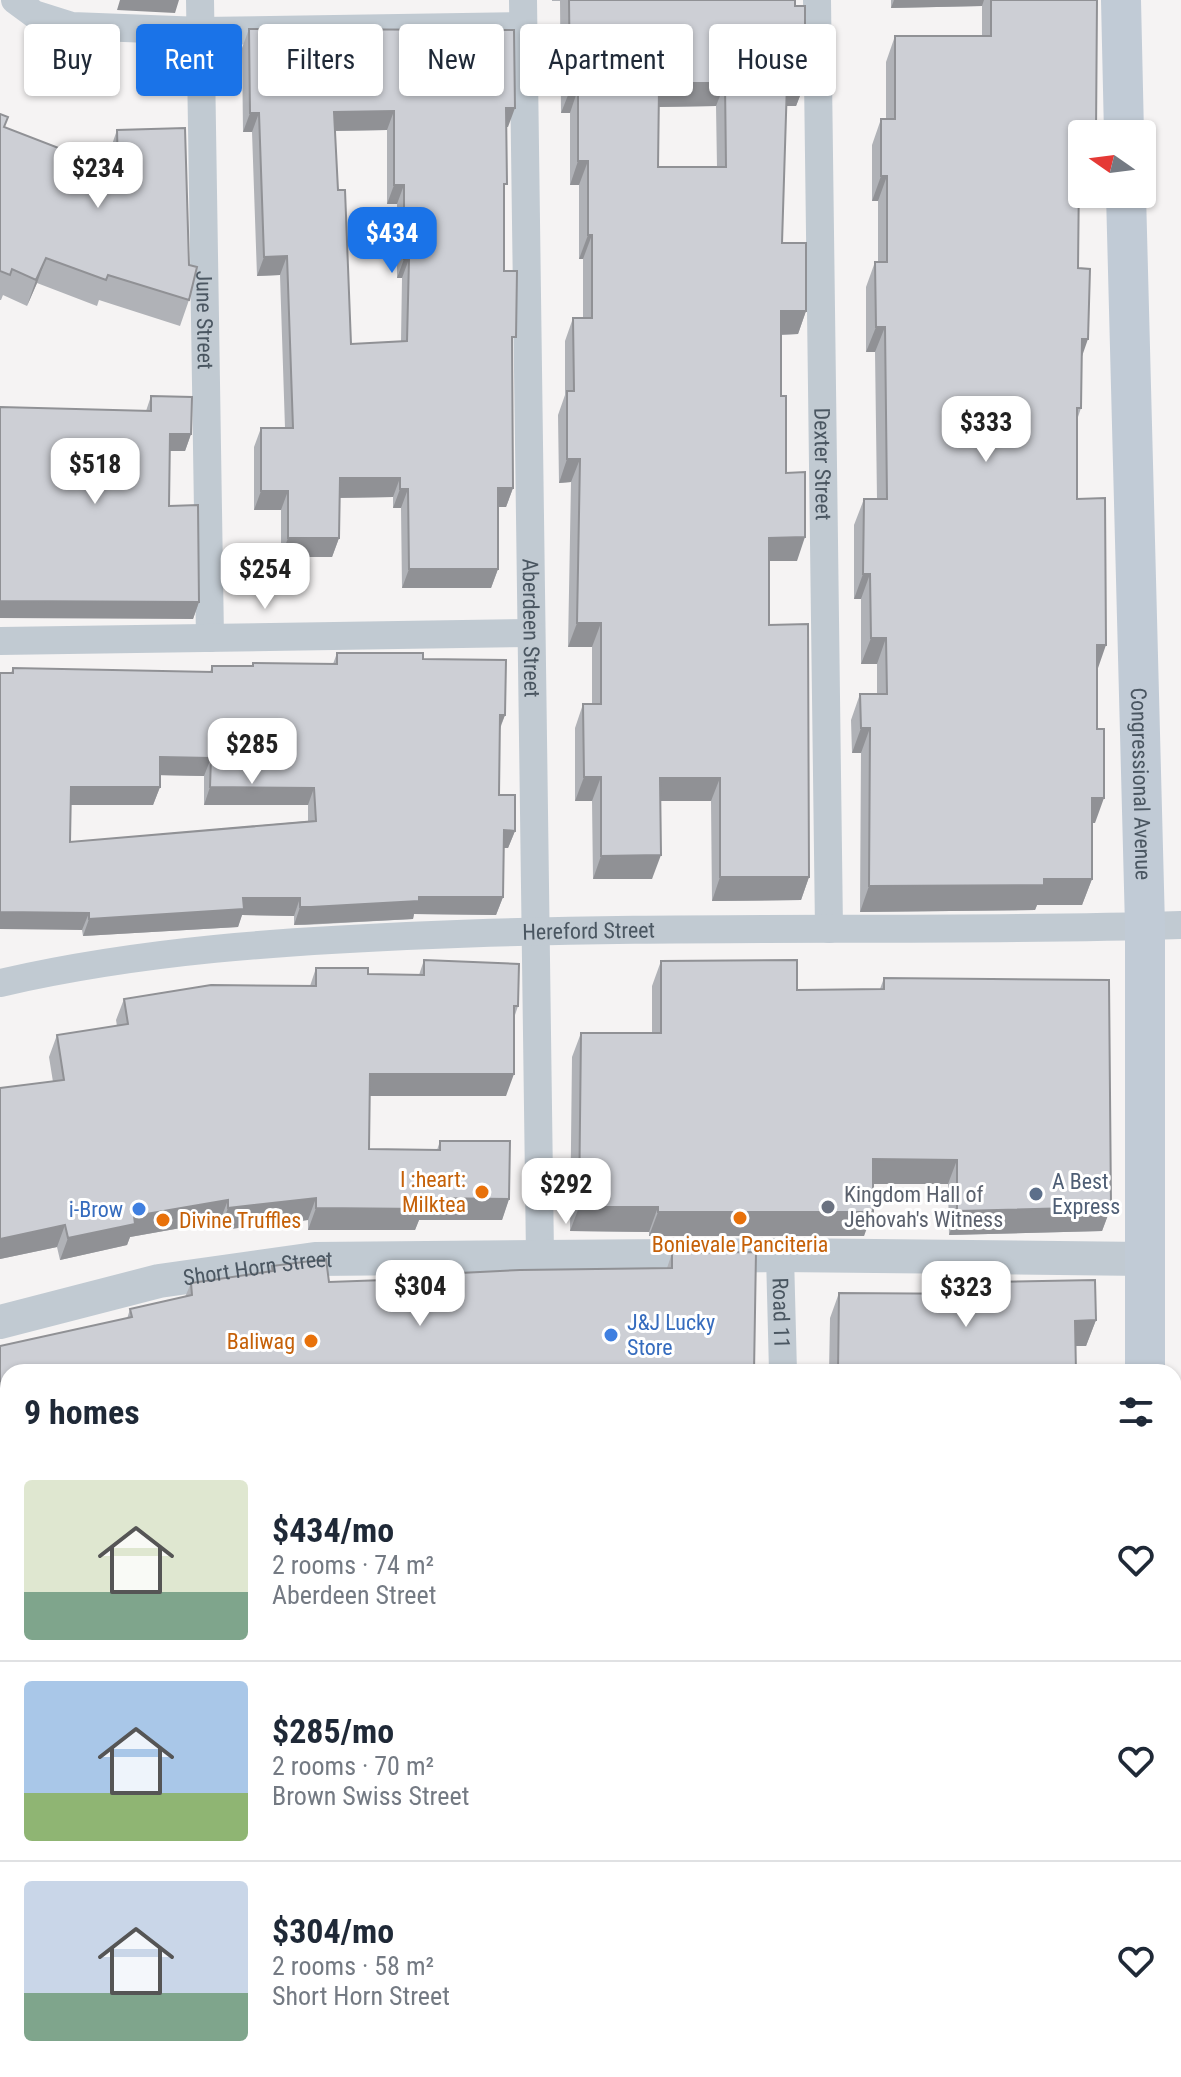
<!DOCTYPE html>
<meta charset="utf-8">
<style>
:root{--surface:#fff;--page:#f6f6f7;--text:#1f2937;--muted:#747a83;--line:#e0e1e3;--accent:#1a73e8}
body{margin:0;font-family:"Roboto Condensed",sans-serif;background:var(--page);color:var(--text);height:100vh;display:flex;flex-direction:column;font-size:30px;white-space:nowrap}
*{box-sizing:border-box;margin:0}
p{font-size:26px;color:var(--muted)}
.icon{flex:none;width:44px;height:44px;fill:none;stroke:currentColor;stroke-width:2;stroke-linecap:round;stroke-linejoin:round}
.map{position:relative;flex:1;overflow:hidden}
.drawer{position:absolute;left:0px;top:1364px;width:1182px;height:714px;display:flex;flex-direction:column;background:var(--surface);border-radius:24px 24px 0 0;box-shadow:0 2px 6px #0004}
.drawer>*{flex:none}
.hud{position:absolute;left:24px;top:24px;width:1134px;height:72px;display:flex;gap:16px}
.needle{width:52px;rotate:284deg}
.tools{position:absolute;left:1068px;top:120px;display:grid;gap:16px}
.tools a{display:grid;place-items:center;width:88px;height:88px;border-radius:8px;background:var(--surface);box-shadow:0 2px 6px #0004;font-size:40px}
.price{position:absolute;translate:-50% -68px;padding:0 18px;border-radius:16px;background:#fff;color:#222;font-size:26px;line-height:52px;filter:drop-shadow(0 2px 4px #0008)}
.price::after{content:'';position:absolute;left:50%;top:48px;width:24px;height:18px;margin-left:-12px;background:inherit;clip-path:polygon(0 0,100% 0,50% 100%)}
.price.selected{background:var(--accent);color:#fff}
ul{padding:0;list-style:none}
li{display:flex;align-items:center;gap:24px;height:200px;padding:0 24px}
li+li{border-top:2px solid var(--line)}
li span{display:grid;place-items:center;flex:none;width:224px;height:160px;border-radius:8px;color:#555}
li>.icon{margin-inline-start:auto}
span .icon{width:96px;height:96px;fill:#fffc;stroke-width:1}
li b{font-size:34px}
h2{display:flex;justify-content:space-between;align-items:center;height:96px;padding:0 24px;font-size:34px}
.chip{padding:0 28px;border-radius:8px;background:var(--surface);box-shadow:0 2px 6px #0004;font-size:28px;line-height:72px}
.chip.selected{background:var(--accent);color:#fff}
.map>svg:first-child{display:block}
.green{fill:#c3f1d5}
.lines{fill:none;stroke-linecap:round;stroke-linejoin:round}
.minor{stroke:#c1cad2;stroke-width:28}
.tertiary{stroke:#c1cad2;stroke-width:34}
.secondary{stroke:#c1cbd6;stroke-width:40}
.wall{fill:#b0b2b7;fill-rule:evenodd}
.shaded-wall{fill:#909195}
.building{fill:#cdcfd5;stroke:#909195;stroke-width:2;fill-rule:evenodd}
.food-dot{fill:#e8710a;stroke:#fff;stroke-width:3}
.service-dot{fill:#5c6f8a;stroke:#fff;stroke-width:3}
.worship-dot{fill:#6b7280;stroke:#fff;stroke-width:3}
.shop-dot{fill:#3f7fe0;stroke:#fff;stroke-width:3}
.labels{text-anchor:middle;dominant-baseline:central;stroke-width:6;stroke-linejoin:round;paint-order:stroke}
.street-label{font-size:22px;fill:#4a5661;stroke:#fff}
.food-label{font-size:22px;fill:#c56008;stroke:#fff;text-anchor:end}
.service-label{font-size:22px;fill:#4e5e75;stroke:#fff;text-anchor:start}
.worship-label{font-size:22px;fill:#5b616d;stroke:#fff;text-anchor:start}
.shop-label{font-size:22px;fill:#366cbe;stroke:#fff;text-anchor:end}
</style>
<div class="map">
<svg width="1181" height="2077" viewBox="0 0 1181 2077">
<rect width="100%" height="100%" fill="#f5f3f3"/>
<path class="green" d="M611,2070H802L804,2077H611Z"/>
<g class="lines">
<g class="minor">
<path d="M15,0L34,14L72,26L202,31L523,26"/>
<path id="s1" d="M200,0L210,638"/>
<path id="s2" d="M523,0L540,1255"/>
<path id="s3" d="M817,0L829,929"/>
<path d="M0,641L531,633"/>
<path id="s4" d="M0,983C143,950 286,941 432,935C681,924 931,933 1181,925"/>
<path id="s5" d="M780,1255L783,1372"/>
<path d="M0,1663L8,1661"/>
<path d="M834,2070L836,2077"/>
<path d="M485,2077V2070"/>
</g>
<path class="tertiary" id="s6" d="M0,1322L159,1281L315,1259L780,1255L1145,1259"/>
<g class="secondary">
<path d="M1121,0L1124,134"/>
<path id="s7" d="M1126,194L1145,926V1372"/>
<path d="M1174,1928L1181,1962"/>
</g>
</g>
<path class="wall" d="M552,0H795L805,83L796,106H786L782,243L806,311L798,334L781,335V396L786,473L797,561H769V625L809,877L801,900L712,901L711,801H661L652,879H593L592,801H575V728L583,704H592V647H568L571,482L559,483L558,415L565,395V341L573,318H583V259H579V185H570V113H561L560,1H552ZM716,106L717,167H658L659,107Z
M891,0H1097L1082,194H1089L1086,200H1079L1078,268L1082,355L1081,408L1077,420V499L1097,670L1095,823H1092V879L1082,905H1037L1035,910L860,912L861,753H852L851,720L860,694H877V664H861V599H854V525L864,499H877L875,352H866V287L875,262H878V201H872V145L881,119H886V62L895,36H982V6L891,8Z
M249,29L508,127H506L504,192V271L513,345V488L506,507H498V569L491,588H402L401,508H393V497L339,498V538L332,557H281V510H254V447L261,428H285L280,275L257,276L252,132H243L242,48ZM387,130V204H397V278H402L401,341L351,344L338,190L335,131Z
M0,114L4,128L108,167V156L117,130L189,300L180,326L99,300L97,306L37,283L27,306L3,295L1,300H0Z
M151,396L191,434L185,451H170L169,506L199,602L193,619L146,411Z
M337,653L423,659L505,715L500,729L499,795L515,831L508,848H503V897L496,915L414,914L413,919L305,925H294V916L242,915L238,927L83,936L82,930L11,673L13,668L210,672L212,666H252L253,663L333,664ZM160,775L204,776V805H308V821L70,842L71,805H153L160,787Z
M424,960L518,1006L514,1018L506,1096H369V1149L437,1150L440,1141L509,1199L502,1220H419L415,1230H308V1220L220,1230V1221L130,1237L127,1245L60,1260L57,1247L0,1259V1088L53,1082L49,1057L57,1035L117,1026L116,1020L124,999L310,986L316,968L368,974L419,975Z
M661,961L797,990L880,989L884,978L1111,1207L1102,1231L949,1235L948,1184H873L864,1236H649V1232L570,1231L572,1057L581,1033H652V986Z
M672,1253L754,1372H8V1609H0V1346L127,1319L130,1309L185,1297L191,1283L270,1271L272,1266L329,1282L439,1278L440,1274L667,1268Z
M989,1282L1096,1320L1086,1346H1076V1372H829L830,1318L839,1293L985,1294Z
M0,1682L8,1879L0,1880Z
M8,1929V2070H87L88,2072V2070H256L270,2077H9L0,2056V1933Z
M300,2070H453V2077H300Z
M867,2070H981L983,2077H866Z"/>
<path class="shaded-wall" d="M120,0H179L175,13L117,10Z
M894,0H984L982,6L891,8Z
M664,83H725L716,106L658,107L659,88Z
M787,83H805L796,106H778Z
M578,89L570,113H561L570,90Z
M506,108H515L508,127H499Z
M394,111L387,130L328,131L334,112Z
M250,113H259L252,132H243Z
M578,161H588L579,185H570Z
M1079,175H1082V194H1089L1086,200H1070Z
M881,176H887L878,201H872Z
M394,185H404L397,204H387Z
M588,235H592L583,259H579Z
M287,256L280,275L257,276L264,257Z
M46,258L37,283L27,306L36,280Z
M404,259H409L402,278H397Z
M781,311H806L798,334L772,335Z
M876,327H885L875,352H866Z
M1082,339H1088L1079,365Z
M170,434H191L185,451H164Z
M567,459H580L571,482L559,483Z
M340,478H400L393,497L333,498Z
M498,488H513L506,507H491Z
M400,489H408L401,508H393Z
M261,491H288L281,510H254Z
M805,537L797,561H760L769,538Z
M288,538H339L332,557H281Z
M409,569H498L491,588H402Z
M863,574H870L861,599H854Z
M0,601L199,602L193,619L0,618Z
M577,623H601L592,647H568Z
M871,638H886L877,664H861Z
M1097,645H1106L1097,671Z
M500,715H505L498,732Z
M861,728H870L861,753H852Z
M160,757L211,758L204,776L153,775Z
M584,777H601L592,801H575Z
M660,778H720L711,801H652Z
M71,787H160L153,805H65Z
M210,787L314,788L308,805H204Z
M1092,798H1104L1095,823H1083Z
M504,830L515,831L508,848H497Z
M661,855L652,879H593L601,856Z
M720,877H809L801,900L712,901Z
M1044,879H1092L1082,905H1037L1035,910L860,912L869,886Z
M419,897H503L496,915L414,914L413,919L294,925L300,907Z
M243,898H300L294,916L242,915L238,927L83,936L89,919Z
M0,912L89,913L82,930L0,929Z
M370,1074H514L506,1096H362Z
M873,1159L957,1160L948,1184H864Z
M316,1198L308,1220L220,1230L228,1208Z
M423,1198L509,1199L502,1220H419L415,1230H308L316,1208Z
M228,1200L220,1221L130,1237L127,1245L60,1260L68,1238L134,1216Z
M579,1207H658L649,1232L570,1231Z
M1111,1207L1102,1231L949,1235L957,1211Z
M658,1212H873L864,1236H649Z
M65,1225L57,1247L0,1259V1239Z
M1096,1320L1086,1346H1066L1075,1321Z
M0,1586H8V1609H0Z
M6,1854H8V1879L0,1880V1870Z"/>
<path class="building" d="M569,0H795V6H805V83H787L782,243H806V311H781V396H786V473L805,472V537L769,538V625L808,624L809,877H720V778H660L661,855L601,856V777H584L583,704H601V623H577L580,459H567V391H574L573,318H592V235H588V161H578V89L570,90ZM664,83H725L726,167H658L659,88H665Z
M991,0H1097L1096,134H1082V175H1079L1078,268L1090,269L1088,339H1082L1081,408H1077V499L1105,498L1106,645H1097V729H1104V798H1092V879H1044V885L869,886L870,728H861L860,694H887L886,638H871L870,574H863L864,499H887L885,327H876L875,262H887V176H881V119H895V36H991Z
M249,29L514,30L515,108H506L507,184H504V271H517L516,337H512L513,488H498V569H409L408,489H400V478H340L339,538H288V491H261V428H293L287,256L264,257L259,113H250ZM394,111V185H404V259H409L407,341L351,344L345,190H338L334,112Z
M0,114L8,117L4,127L118,171L117,130L185,128L189,265L197,267L189,300L108,275L106,280L46,258L36,280L12,269L10,275L0,271Z
M151,396L192,397L191,434H170L169,506L198,505L199,602L0,601V407L151,411Z
M337,653H423V659L506,660L505,715H500L499,795H515V831L504,830L503,897H419V901L311,907H300V898H243L244,909L89,919V913L0,912V673H13V668L212,672V666H253V663L337,664ZM160,757L211,758L210,787L314,788L316,821L70,842L71,787H160Z
M424,960L519,964L518,1006H514V1074H370L369,1149L440,1150V1141H510L509,1199L423,1198V1209L316,1208V1198L228,1208V1200L134,1216L135,1224L68,1238L65,1225L0,1239V1088L64,1080L57,1035L128,1024L124,999L211,985L316,986V968H368V974L424,975Z
M797,960V990L884,989V978L1109,980L1111,1207L957,1211V1160L873,1159V1212H658V1207H579L581,1033H661V961Z
M756,1252L754,1372H8V1586H0V1346L132,1317L130,1309L192,1295L191,1283L273,1271L272,1266L326,1259L329,1282L441,1278L440,1274L520,1270L672,1268V1253Z
M1095,1280L1096,1320L1075,1321L1076,1372H838L839,1293L989,1294V1282Z
M0,1682H8V1854H6L0,1714Z
M8,1929V2031L0,2013V1933Z
M1174,2052L1181,2069V2077H1110L1126,2070H1174Z
M26,2070H87L90,2077H29Z
M96,2070H256L270,2077H95Z
M309,2070H453V2077H309Z
M879,2070H981L983,2077H880Z
M586,2073V2077H520V2076Z"/>
<g class="food-dot">
<circle cx="482" cy="1192" r="8"/>
<circle cx="740" cy="1218" r="8"/>
<circle cx="163" cy="1220" r="8"/>
<circle cx="311" cy="1341" r="8"/>
</g>
<circle class="service-dot" cx="1036" cy="1194" r="8"/>
<circle class="worship-dot" cx="828" cy="1207" r="8"/>
<g class="shop-dot">
<circle cx="139" cy="1209" r="8"/>
<circle cx="611" cy="1335" r="8"/>
</g>
<g class="labels">
<g class="street-label">
<text stroke="none"><textPath href="#s1" startOffset="320">June Street</textPath></text>
<text stroke="none"><textPath href="#s3" startOffset="464">Dexter Street</textPath></text>
<text stroke="none"><textPath href="#s2" startOffset="628">Aberdeen Street</textPath></text>
<text stroke="none"><textPath href="#s7" startOffset="590">Congressional Avenue</textPath></text>
<text stroke="none"><textPath href="#s4" startOffset="592">Hereford Street</textPath></text>
<text stroke="none"><textPath href="#s6" startOffset="264">Short Horn Street</textPath></text>
<text stroke="none"><textPath href="#s5" startOffset="58">Road 11</textPath></text>
</g>
<g class="food-label">
<text x="466" y="1179">I :heart:<tspan x="466" dy="25">Milktea</tspan></text>
<text x="179" y="1220" text-anchor="start">Divine Truffles</text>
<text x="740" y="1244" text-anchor="middle">Bonievale Panciteria</text>
<text x="295" y="1341">Baliwag</text>
</g>
<g class="service-label">
<text x="1052" y="1181">A Best<tspan x="1052" dy="25">Express</tspan></text>
</g>
<g class="worship-label">
<text x="844" y="1194">Kingdom Hall of<tspan x="844" dy="25">Jehovah's Witness</tspan></text>
</g>
<g class="shop-label">
<text x="123" y="1209">i-Brow</text>
<text x="627" y="1322" text-anchor="start">J&amp;J Lucky<tspan x="627" dy="25">Store</tspan></text>
</g>
</g>
</svg>
<div class="tools">
<a><svg class="needle" viewBox="-14 -14 28 28"><path d="M0-13l5 13h-10z" fill="#e53935"/><path d="M0 13l5-13h-10z" fill="#747a83"/></svg></a>
</div>
<b class="price" style="left:98px;top:210px">$234</b>
<b class="price selected" style="left:392px;top:275px">$434</b>
<b class="price" style="left:986px;top:464px">$333</b>
<b class="price" style="left:95px;top:506px">$518</b>
<b class="price" style="left:265px;top:611px">$254</b>
<b class="price" style="left:252px;top:786px">$285</b>
<b class="price" style="left:566px;top:1226px">$292</b>
<b class="price" style="left:420px;top:1328px">$304</b>
<b class="price" style="left:966px;top:1329px">$323</b>
<div class="hud">
<a class="chip">Buy</a>
<a class="chip selected">Rent</a>
<a class="chip">Filters</a>
<a class="chip">New</a>
<a class="chip">Apartment</a>
<a class="chip">House</a>
</div>
<section class="drawer">
<h2>9 homes<svg class="icon" aria-label="filters" viewBox="0 0 24 24"><path d="M4 7h16M4 17h16"/><circle cx="9" cy="7" r="2"/><circle cx="15" cy="17" r="2"/></svg></h2>
<ul>
<li><span style="background:linear-gradient(#dfe7d0 70%,#7fa58c 0)"><svg class="icon" aria-label="home" viewBox="0 0 24 24"><path d="M3 11l9-7 9 7M6 9v11h12V9"/></svg></span><div><b>$434/mo</b><p>2 rooms · 74 m²</p><p>Aberdeen Street</p></div><svg class="icon" aria-label="heart" viewBox="0 0 24 24"><path d="M12 20l-8-8c-3-5 5-10 8-4 3-6 11-1 8 4z"/></svg></li>
<li><span style="background:linear-gradient(#a9c7e8 70%,#8fb573 0)"><svg class="icon" aria-label="home" viewBox="0 0 24 24"><path d="M3 11l9-7 9 7M6 9v11h12V9"/></svg></span><div><b>$285/mo</b><p>2 rooms · 70 m²</p><p>Brown Swiss Street</p></div><svg class="icon" aria-label="heart" viewBox="0 0 24 24"><path d="M12 20l-8-8c-3-5 5-10 8-4 3-6 11-1 8 4z"/></svg></li>
<li><span style="background:linear-gradient(#c9d6e8 70%,#7fa58c 0)"><svg class="icon" aria-label="home" viewBox="0 0 24 24"><path d="M3 11l9-7 9 7M6 9v11h12V9"/></svg></span><div><b>$304/mo</b><p>2 rooms · 58 m²</p><p>Short Horn Street</p></div><svg class="icon" aria-label="heart" viewBox="0 0 24 24"><path d="M12 20l-8-8c-3-5 5-10 8-4 3-6 11-1 8 4z"/></svg></li>
</ul>
</section>
</div>
